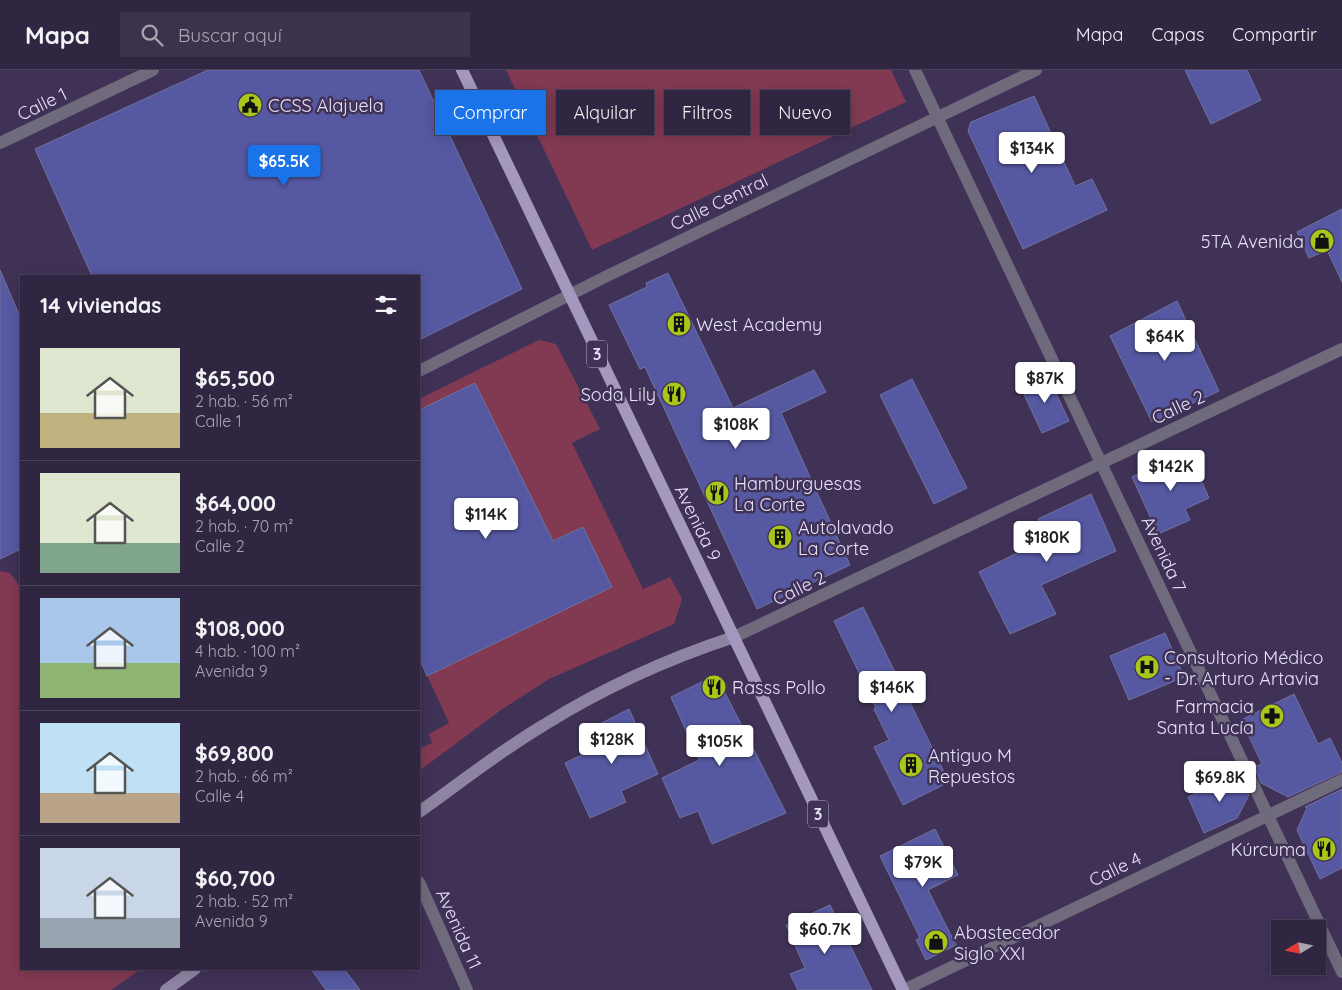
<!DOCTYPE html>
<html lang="es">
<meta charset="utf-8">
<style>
:root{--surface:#302641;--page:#3c324c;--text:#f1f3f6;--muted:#a8a5b1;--line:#4b435a;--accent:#1a73e8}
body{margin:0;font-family:Quicksand,sans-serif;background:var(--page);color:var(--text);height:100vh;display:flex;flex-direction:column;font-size:19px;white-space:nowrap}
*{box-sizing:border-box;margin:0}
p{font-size:16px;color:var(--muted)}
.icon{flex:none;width:28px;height:28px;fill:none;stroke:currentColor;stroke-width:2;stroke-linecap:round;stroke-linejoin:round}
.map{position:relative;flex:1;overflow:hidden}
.details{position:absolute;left:20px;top:205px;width:400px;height:695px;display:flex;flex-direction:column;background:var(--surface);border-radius:0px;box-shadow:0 2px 12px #0003,0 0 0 1px var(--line)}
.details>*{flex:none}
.hud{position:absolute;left:435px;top:20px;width:475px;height:45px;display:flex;gap:10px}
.needle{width:32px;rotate:260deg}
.buttons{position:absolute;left:1271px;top:850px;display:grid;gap:10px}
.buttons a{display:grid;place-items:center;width:55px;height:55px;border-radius:0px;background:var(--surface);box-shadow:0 2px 12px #0003,0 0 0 1px var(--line);font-size:25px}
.price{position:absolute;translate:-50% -42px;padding:0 11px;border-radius:5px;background:#fff;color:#222;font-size:16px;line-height:32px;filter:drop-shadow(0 1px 2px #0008)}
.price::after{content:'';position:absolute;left:50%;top:30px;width:15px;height:11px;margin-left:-8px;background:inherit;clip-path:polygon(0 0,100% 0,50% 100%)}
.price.active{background:var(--accent);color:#fff}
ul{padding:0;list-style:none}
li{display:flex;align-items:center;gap:15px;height:125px;padding:0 20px}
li+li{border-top:1px solid var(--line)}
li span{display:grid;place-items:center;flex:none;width:140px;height:100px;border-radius:0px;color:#555}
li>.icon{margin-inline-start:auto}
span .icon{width:60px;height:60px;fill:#fffc;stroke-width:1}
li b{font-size:21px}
h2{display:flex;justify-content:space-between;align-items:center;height:60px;padding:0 20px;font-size:21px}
.pill{padding:0 18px;border-radius:0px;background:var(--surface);box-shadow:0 2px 12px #0003,0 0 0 1px var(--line);font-size:18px;line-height:45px}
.pill.active{background:var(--accent);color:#fff}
header{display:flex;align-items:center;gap:30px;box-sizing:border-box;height:70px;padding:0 25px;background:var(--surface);border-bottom:1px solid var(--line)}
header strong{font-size:24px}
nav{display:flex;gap:28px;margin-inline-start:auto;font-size:18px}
.search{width:350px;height:45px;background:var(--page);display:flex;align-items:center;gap:12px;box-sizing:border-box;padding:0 18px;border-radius:0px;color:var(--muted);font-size:19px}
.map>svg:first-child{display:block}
.green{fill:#823a53}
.building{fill:#5658a2;stroke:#70739e}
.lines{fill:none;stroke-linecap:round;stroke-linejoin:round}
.minor{stroke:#706a7d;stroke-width:12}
.tertiary{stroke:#706a7d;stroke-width:12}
.secondary{stroke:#8e84a1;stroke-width:12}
.primary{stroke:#a598be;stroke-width:12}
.labels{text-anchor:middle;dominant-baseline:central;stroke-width:5;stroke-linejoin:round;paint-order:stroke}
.shield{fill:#403257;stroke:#b6acc8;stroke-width:1}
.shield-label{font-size:16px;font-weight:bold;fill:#e8e1f8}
.street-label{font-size:18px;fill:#e8e1f8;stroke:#403257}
.poi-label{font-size:18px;fill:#e8e1f8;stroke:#403257;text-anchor:start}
</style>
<header>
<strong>Mapa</strong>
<div class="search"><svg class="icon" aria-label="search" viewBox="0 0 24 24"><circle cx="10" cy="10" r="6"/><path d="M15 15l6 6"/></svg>Buscar aquí</div>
<nav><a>Mapa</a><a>Capas</a><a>Compartir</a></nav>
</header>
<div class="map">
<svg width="1342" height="920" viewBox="0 0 1342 920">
<rect width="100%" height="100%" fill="#403257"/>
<path class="green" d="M506,0H891L906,32L592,180Z
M539,270L556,274L600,359L572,373L643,519L670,507L682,529L674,554L549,609L501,640L419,701V679L432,673L429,664L449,653L427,605L612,517L583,457L553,471L475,313L419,340V329Z
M0,501L10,503L21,518V899H141L111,920H0Z"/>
<path class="building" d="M208,0H419L522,219L419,270V206H92L35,79Z
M1185,0H1247L1261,30L1211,54Z
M1034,26L1075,116L1092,109L1107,140L1023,179L968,61L971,52Z
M1342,139V212L1327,180L1309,188L1297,162Z
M0,200L21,249V479L0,489Z
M668,203L733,338L814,300L826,322L781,343L850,495L757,539L645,297L640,299L609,235L647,217L646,213Z
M1177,231L1219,321L1152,352L1110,266Z
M1048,306L1069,351L1042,363L1021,318Z
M912,309L967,418L934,434L880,325Z
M475,313L553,471L583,457L612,517L427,606L419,587V340Z
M1189,382L1209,428L1185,439L1190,450L1158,464L1132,407L1164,392L1166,395Z
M1091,424L1116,481L1041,515L1056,544L1010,564L979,502L1047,468L1038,449Z
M863,537L949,712L903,735L874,677L889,670L874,639L876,638L834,551Z
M1165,563L1184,607L1129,630L1110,586Z
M716,605L786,743L712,774L698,741L680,748L662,708L699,690L671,627Z
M1294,624L1318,674L1330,668L1342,693V702L1288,727L1261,713L1254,697L1262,694L1241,650Z
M629,639L658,704L621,721L626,732L590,748L565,693L602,675L594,657Z
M1239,704L1249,725L1237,748L1204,763L1188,727Z
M1342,719V798L1320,809L1297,760L1307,738L1305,737Z
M935,759L958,805L928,820L956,875L926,890L916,870L920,868L880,786Z
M830,835L851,877L872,920H798L790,904L805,898L786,855Z
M311,899H344L360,920H326Z"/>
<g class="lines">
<path class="minor" d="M915,0L1342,902
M0,73L153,0
M419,301L609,205L1036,0
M419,812L467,920"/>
<path class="tertiary" d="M734,567L1342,279
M904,920L1342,710"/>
<path class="secondary" d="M419,742C460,713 500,681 544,655C603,618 667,589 734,567
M166,920L195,899"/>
<path class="primary" d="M462,0L903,920"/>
</g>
<defs>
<symbol id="civic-disc" viewBox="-11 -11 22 22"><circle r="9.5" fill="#a9c71a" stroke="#403257"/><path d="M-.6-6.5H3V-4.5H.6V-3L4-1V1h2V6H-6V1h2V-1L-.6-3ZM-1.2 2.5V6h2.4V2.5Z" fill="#111"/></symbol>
<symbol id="shop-disc" viewBox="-11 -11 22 22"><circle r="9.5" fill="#a9c71a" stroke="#403257"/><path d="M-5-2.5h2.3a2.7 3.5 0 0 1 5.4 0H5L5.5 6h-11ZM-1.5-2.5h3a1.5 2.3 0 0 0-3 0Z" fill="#111"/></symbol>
<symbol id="building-disc" viewBox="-11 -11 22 22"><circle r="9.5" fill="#a9c71a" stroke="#403257"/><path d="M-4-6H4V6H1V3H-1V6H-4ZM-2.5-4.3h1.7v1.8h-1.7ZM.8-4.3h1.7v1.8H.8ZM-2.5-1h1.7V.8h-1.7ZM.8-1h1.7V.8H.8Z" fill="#111"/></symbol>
<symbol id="restaurant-disc" viewBox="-11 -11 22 22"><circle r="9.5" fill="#a9c71a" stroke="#403257"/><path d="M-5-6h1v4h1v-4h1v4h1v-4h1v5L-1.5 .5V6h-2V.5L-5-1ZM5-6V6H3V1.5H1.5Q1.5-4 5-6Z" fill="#111"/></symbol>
<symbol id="hospital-disc" viewBox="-11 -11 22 22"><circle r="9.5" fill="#a9c71a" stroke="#403257"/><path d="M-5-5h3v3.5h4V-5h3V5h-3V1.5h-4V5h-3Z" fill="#111"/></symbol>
<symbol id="pharmacy-disc" viewBox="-11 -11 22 22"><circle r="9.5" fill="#a9c71a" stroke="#403257"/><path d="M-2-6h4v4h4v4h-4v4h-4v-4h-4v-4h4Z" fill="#111"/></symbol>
</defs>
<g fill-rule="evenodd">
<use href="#civic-disc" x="236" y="21" width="28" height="28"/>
<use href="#shop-disc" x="1308" y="157" width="28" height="28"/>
<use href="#building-disc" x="665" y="240" width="28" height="28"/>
<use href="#restaurant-disc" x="660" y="310" width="28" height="28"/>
<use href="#restaurant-disc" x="703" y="409" width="28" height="28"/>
<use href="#building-disc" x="766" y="453" width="28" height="28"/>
<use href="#hospital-disc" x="1133" y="583" width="28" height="28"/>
<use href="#restaurant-disc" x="700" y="603" width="28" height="28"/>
<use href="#pharmacy-disc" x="1258" y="632" width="28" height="28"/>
<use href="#building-disc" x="897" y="681" width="28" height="28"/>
<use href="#restaurant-disc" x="1310" y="765" width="28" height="28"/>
<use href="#shop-disc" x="922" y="858" width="28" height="28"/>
</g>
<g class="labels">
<g class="shield">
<rect x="587" y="270.5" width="20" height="27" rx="4"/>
<rect x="808" y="730.5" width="20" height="27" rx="4"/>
</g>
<g class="shield-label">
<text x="597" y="284">3</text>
<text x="818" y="744">3</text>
</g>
<g class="street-label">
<text transform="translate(42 34) rotate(-26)">Calle 1</text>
<text transform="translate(719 132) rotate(-26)">Calle Central</text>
<text transform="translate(1178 337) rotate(-25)">Calle 2</text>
<text transform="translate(698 453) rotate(64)">Avenida 9</text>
<text transform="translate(1164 484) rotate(65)">Avenida 7</text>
<text transform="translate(799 518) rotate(-26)">Calle 2</text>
<text transform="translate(1115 799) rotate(-26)">Calle 4</text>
<text transform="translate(459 859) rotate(66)">Avenida 11</text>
</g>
<g class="poi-label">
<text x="268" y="35">CCSS Alajuela</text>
<text x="1304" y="171" text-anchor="end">5TA Avenida</text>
<text x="696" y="254">West Academy</text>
<text x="656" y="324" text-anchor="end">Soda Lily</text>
<text x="734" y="413">Hamburguesas<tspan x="734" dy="21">La Corte</tspan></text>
<text x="798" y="457">Autolavado<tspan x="798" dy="21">La Corte</tspan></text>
<text x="1164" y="587">Consultorio Médico<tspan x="1164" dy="21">- Dr. Arturo Artavia</tspan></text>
<text x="732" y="617">Rasss Pollo</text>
<text x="1254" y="636" text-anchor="end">Farmacia<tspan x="1254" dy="21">Santa Lucía</tspan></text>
<text x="928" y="685">Antiguo M<tspan x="928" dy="21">Repuestos</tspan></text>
<text x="1306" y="779" text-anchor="end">Kúrcuma</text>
<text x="954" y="862">Abastecedor<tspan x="954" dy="21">Siglo XXI</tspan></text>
</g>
</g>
</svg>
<div class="buttons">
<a><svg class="needle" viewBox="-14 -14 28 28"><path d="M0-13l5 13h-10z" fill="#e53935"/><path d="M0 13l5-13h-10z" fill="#a8a5b1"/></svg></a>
</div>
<b class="price" style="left:1032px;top:104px">$134K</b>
<b class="price active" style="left:284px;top:117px">$65.5K</b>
<b class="price" style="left:1165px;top:292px">$64K</b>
<b class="price" style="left:1045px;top:334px">$87K</b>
<b class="price" style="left:736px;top:380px">$108K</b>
<b class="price" style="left:1171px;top:422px">$142K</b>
<b class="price" style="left:486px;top:470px">$114K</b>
<b class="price" style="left:1047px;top:493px">$180K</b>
<b class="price" style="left:892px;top:643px">$146K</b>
<b class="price" style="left:612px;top:695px">$128K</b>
<b class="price" style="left:720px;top:697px">$105K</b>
<b class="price" style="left:1220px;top:733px">$69.8K</b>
<b class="price" style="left:923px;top:818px">$79K</b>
<b class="price" style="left:825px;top:885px">$60.7K</b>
<div class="hud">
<a class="pill active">Comprar</a>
<a class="pill">Alquilar</a>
<a class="pill">Filtros</a>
<a class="pill">Nuevo</a>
</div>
<section class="details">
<h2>14 viviendas<svg class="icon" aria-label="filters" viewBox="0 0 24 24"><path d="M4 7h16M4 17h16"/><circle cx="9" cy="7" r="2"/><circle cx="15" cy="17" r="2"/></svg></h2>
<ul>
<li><span style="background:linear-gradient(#dfe7d0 65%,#c2b280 0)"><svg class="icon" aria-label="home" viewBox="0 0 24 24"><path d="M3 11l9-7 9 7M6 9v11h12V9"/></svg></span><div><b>$65,500</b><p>2 hab. · 56 m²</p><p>Calle 1</p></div></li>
<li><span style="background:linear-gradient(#dfe7d0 70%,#7fa58c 0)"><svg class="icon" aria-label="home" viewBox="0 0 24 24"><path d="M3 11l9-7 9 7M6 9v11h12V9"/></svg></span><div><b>$64,000</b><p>2 hab. · 70 m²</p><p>Calle 2</p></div></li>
<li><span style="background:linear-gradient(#a9c7e8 65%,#8fb573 0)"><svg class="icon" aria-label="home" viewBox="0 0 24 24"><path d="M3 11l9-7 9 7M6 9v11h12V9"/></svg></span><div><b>$108,000</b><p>4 hab. · 100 m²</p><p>Avenida 9</p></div></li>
<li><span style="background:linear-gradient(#bfe0f5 70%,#b9a48a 0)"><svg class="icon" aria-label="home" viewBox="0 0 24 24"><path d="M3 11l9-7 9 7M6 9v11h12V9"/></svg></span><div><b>$69,800</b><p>2 hab. · 66 m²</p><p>Calle 4</p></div></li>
<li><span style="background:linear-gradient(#c9d6e8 70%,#9aa5b1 0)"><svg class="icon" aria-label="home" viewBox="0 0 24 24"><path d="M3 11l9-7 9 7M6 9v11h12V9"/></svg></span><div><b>$60,700</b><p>2 hab. · 52 m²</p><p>Avenida 9</p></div></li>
</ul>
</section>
</div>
